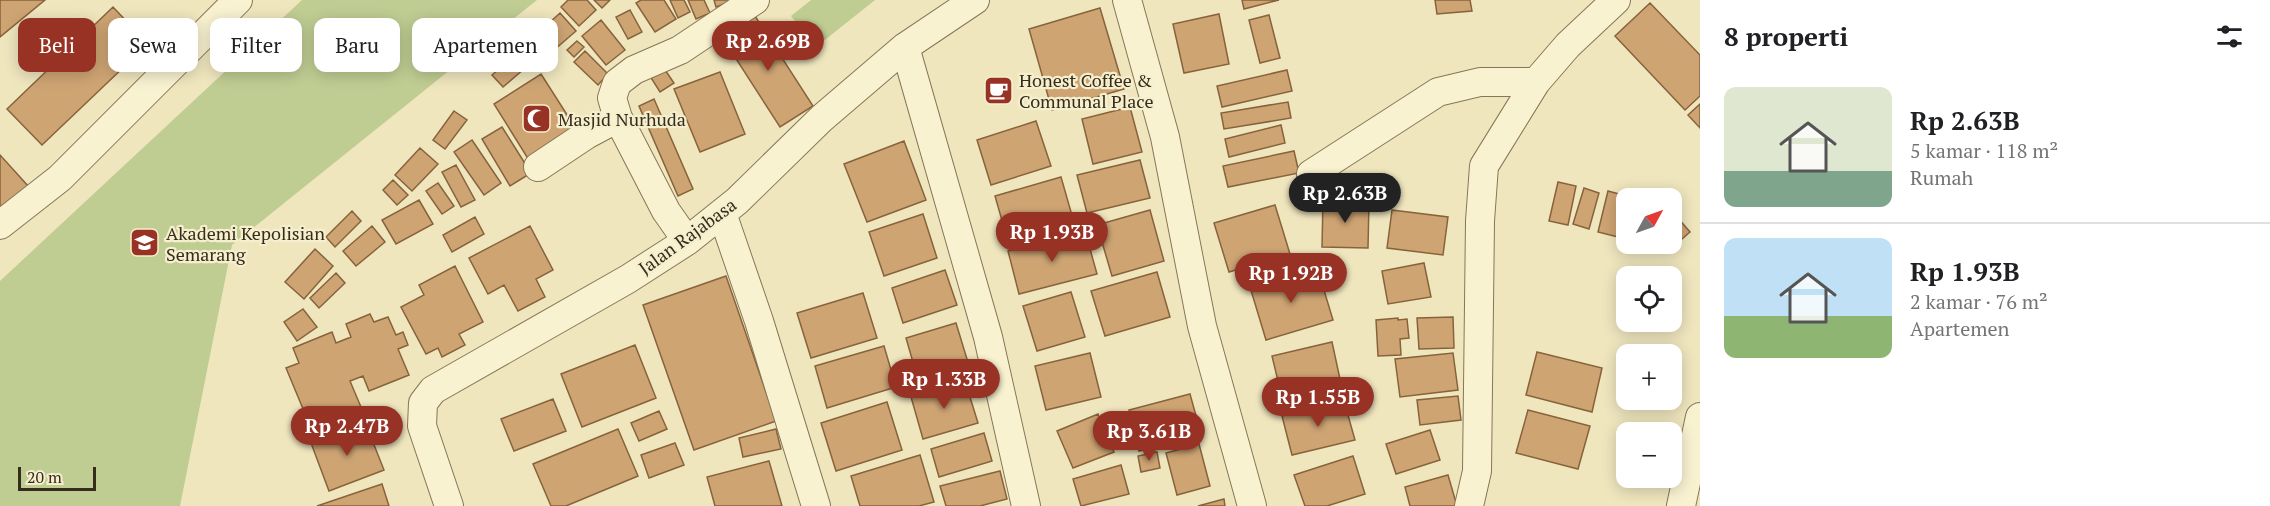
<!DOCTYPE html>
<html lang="id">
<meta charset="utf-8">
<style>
:root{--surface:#fff;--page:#f6f6f6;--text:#202124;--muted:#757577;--line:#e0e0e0;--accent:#973225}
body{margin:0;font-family:"PT Serif",serif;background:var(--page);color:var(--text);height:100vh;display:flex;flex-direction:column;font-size:22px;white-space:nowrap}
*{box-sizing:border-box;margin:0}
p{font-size:20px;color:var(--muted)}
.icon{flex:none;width:33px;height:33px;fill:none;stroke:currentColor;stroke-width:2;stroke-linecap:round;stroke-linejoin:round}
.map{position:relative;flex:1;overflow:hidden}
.panel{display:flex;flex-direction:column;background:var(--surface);width:570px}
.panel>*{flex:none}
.top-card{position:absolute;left:18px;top:18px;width:570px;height:54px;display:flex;gap:12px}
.needle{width:39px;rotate:50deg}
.controls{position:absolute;left:1616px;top:188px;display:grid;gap:12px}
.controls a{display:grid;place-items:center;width:66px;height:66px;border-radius:12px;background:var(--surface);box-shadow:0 3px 15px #0003;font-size:30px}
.scale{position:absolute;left:18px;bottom:15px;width:78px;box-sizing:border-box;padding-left:6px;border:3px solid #362c1c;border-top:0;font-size:16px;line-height:21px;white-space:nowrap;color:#362c1c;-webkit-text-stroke:4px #f6efce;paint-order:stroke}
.price{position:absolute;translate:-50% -51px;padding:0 14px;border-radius:21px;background:var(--accent);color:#fff;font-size:20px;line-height:39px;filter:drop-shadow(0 2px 3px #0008)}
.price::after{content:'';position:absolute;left:50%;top:36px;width:18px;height:14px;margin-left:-9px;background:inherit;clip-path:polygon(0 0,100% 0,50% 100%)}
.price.on{background:#222;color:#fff}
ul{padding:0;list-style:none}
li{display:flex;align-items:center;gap:18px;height:150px;padding:0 24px}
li+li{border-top:2px solid var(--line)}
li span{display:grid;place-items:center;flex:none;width:168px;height:120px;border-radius:12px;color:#555}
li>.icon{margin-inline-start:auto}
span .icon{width:72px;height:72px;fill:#fffc;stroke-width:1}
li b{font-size:26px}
h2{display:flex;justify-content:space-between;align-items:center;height:72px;padding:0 24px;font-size:26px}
.tag{padding:0 21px;border-radius:12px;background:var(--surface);box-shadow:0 3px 15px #0003;font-size:21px;line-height:54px}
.tag.on{background:var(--accent);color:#fff}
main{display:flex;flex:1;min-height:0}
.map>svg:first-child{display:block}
.green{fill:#bfcc92}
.building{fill:#cea473;stroke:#87633c;stroke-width:1.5}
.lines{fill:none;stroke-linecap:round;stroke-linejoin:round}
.minor-casing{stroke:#877657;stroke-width:30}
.minor{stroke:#f9f2d1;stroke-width:28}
.labels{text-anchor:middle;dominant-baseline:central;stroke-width:4.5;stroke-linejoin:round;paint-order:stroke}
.poi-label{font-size:18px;fill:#362c1c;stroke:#f6efce;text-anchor:start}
.street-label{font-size:18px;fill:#362c1c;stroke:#f6efce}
</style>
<main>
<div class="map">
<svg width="1700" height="506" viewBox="0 0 1700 506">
<rect width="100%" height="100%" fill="#efe6be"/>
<path class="green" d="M302,0H537L232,245L180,506H0V281Z
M811,0H875L816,47L791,16Z"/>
<path class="building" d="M0,0H45L0,37Z
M568,0H587L596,10L579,26L561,7Z
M594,0H610L602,8Z
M641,0H664L676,19L655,32L636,3Z
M670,0H684L690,12L678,18Z
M688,0H704L710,13L696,19Z
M714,0H729L730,2L716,7Z
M1242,0H1279L1244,9Z
M1435,0H1470L1472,11L1437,14Z
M1650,3L1700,55V96L1685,110L1615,36Z
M113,7L148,44L42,145L7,109Z
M1100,8L1124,89L1052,110L1029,29Z
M630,10L642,32L628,39L616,17Z
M560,13L576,31L554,50L538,33Z
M1219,14L1229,64L1184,73L1173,24Z
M1269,15L1280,58L1260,63L1249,20Z
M755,16L813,106L780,127L722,37Z
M601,20L625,50L606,65L582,36Z
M577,41L584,47L574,57L567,50Z
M585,51L608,74L598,85L574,62Z
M513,57L524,69L503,87L492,75Z
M661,64L674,83L660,92L648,73Z
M1287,70L1292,91L1222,107L1217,86Z
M720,72L745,134L700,152L674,89Z
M541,74L580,135L532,165L494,104Z
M654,99L693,189L678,196L639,106Z
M1288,102L1291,118L1224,129L1221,113Z
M1700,104V128L1688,115Z
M1130,107L1142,152L1093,164L1082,119Z
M454,111L467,120L445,149L433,140Z
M1036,121L1051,166L991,185L977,140Z
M1281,125L1285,143L1229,157L1225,139Z
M502,127L531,173L510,186L482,139Z
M472,140L501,183L484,195L454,152Z
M904,141L926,200L867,222L844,164Z
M420,148L438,164L412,191L395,175Z
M1294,151L1299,173L1228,187L1223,166Z
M0,155L29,187L0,213Z
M1140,160L1150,198L1087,213L1077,175Z
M456,165L475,200L461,207L442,172Z
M1061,177L1073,219L1007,238L995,196Z
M393,180L408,195L397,205L383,190Z
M1558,182L1576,186L1568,225L1549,221Z
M438,183L454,206L442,214L426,191Z
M1584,188L1599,193L1589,229L1573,224Z
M1608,191L1634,198H1626V239L1598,232Z
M1323,199L1369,201L1368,248L1322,247Z
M419,200L433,224L396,244L382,220Z
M1275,205L1290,254L1229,272L1214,223Z
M1150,210L1164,261L1112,276L1097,225Z
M1392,210L1448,217L1443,255L1387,248Z
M1671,210L1690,232L1674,246L1671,242Z
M352,211L361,221L335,247L326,237Z
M923,214L937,258L884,276L869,232Z
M475,217L484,234L452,252L443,235Z
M372,226L385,242L356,266L343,251Z
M530,226L553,270L536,279L545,297L518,311L504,285L488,294L469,258Z
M1085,231L1097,274L1019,294L1008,251Z
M315,249L333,266L304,299L285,282Z
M1424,263L1431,297L1388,304L1382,271Z
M455,266L483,322L459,334L465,345L442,357L438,348L426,354L401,307L424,295L419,285Z
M1317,267L1333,320L1266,340L1250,287Z
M945,270L957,305L903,323L892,288Z
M1157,272L1170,317L1105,336L1091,291Z
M336,273L345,283L319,308L310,298Z
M726,276L776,421L694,450L643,305Z
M1071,292L1085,337L1037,351L1023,306Z
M863,293L877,338L811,358L797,313Z
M303,309L317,327L297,341L284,322Z
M370,314L374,322L388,317L396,335L403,332L408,345L398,349L409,375L369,391L363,376L350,381L361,407L311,428L286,368L299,363L293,348L332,332L336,343L351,337L346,324Z
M1453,317L1454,348L1419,349L1417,318Z
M1398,318V320L1407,319L1409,338L1400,339L1401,355L1378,356L1376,320Z
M956,323L970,369L919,383L906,338Z
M1332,342L1343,393L1284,406L1272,356Z
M635,345L656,398L582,427L561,374Z
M884,346L896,387L827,408L815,366Z
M1537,352L1602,368L1592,412L1526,395Z
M1090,353L1101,397L1046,410L1035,366Z
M1453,353L1458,390L1400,397L1395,359Z
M965,381L978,423L923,439L911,397Z
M1190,394L1201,434L1139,451L1129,410Z
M1458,396L1461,420L1420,425L1417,400Z
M553,399L566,431L514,451L501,419Z
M1344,401L1355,440L1292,455L1282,416Z
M887,402L902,450L836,471L821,423Z
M1528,410L1590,426L1578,469L1516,453Z
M659,411L667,429L639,441L631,423Z
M1098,414L1114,452L1073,468L1057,431Z
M365,422L384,470L329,491L311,443Z
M618,429L638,476L566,506H551L533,464Z
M776,429L781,449L743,457L739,438Z
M1430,430L1440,460L1396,474L1386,444Z
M984,433L992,461L939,477L931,449Z
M675,443L684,465L649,478L641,455Z
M1199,444L1210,486L1177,495L1166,453Z
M1157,452L1160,468L1141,472L1138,456Z
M920,455L934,502L919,506H860L851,476Z
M1353,456L1365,494L1327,506H1305L1294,475Z
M769,461L782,506H715L707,477Z
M1121,465L1129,494L1081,506L1073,479Z
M1000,471L1007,499L980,506H946L940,486Z
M1448,475L1457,506H1410L1405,487Z
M382,484L389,506H317Z
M1224,499L1225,506H1198Z"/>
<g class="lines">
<defs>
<path id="minor" d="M1127,0L1165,137L1202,326L1252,506
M905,47L988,337L1026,506
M538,167L586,135L618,118
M1311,174L1438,92L1480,82H1536
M722,213L759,321L816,506
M0,225L60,178L238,0
M687,241L666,211L618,118L612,98L617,83L634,70L680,50L755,0
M449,506L422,426L423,403L433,390L628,279L687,241L737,201L822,118L905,47L975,0
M1469,506L1477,471L1480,221L1484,166L1536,82L1568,45L1616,0
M1681,506L1700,417"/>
</defs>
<use href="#minor" class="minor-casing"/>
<use href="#minor" class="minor"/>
</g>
<defs>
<symbol id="cafe-square" viewBox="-11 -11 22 22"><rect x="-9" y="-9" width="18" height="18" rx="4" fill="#973225" stroke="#f6efce"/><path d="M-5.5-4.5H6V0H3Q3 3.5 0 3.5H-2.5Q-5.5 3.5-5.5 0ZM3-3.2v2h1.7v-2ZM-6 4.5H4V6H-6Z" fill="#fff"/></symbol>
<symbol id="mosque-square" viewBox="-11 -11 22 22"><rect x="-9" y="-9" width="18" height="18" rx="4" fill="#973225" stroke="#f6efce"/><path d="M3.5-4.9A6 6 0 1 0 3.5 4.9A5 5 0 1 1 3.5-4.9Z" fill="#fff"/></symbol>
<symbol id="university-square" viewBox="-11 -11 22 22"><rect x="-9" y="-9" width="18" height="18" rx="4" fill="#973225" stroke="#f6efce"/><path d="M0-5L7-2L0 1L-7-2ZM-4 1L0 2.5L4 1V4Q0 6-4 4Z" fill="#fff"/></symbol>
</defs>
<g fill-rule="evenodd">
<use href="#cafe-square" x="982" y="74" width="33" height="33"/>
<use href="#mosque-square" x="520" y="102" width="33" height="33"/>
<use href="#university-square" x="128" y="226" width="33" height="33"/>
</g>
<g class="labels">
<g class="poi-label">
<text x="1019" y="80">Honest Coffee &amp;<tspan x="1019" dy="21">Communal Place</tspan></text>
<text x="558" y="119">Masjid Nurhuda</text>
<text x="166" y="233">Akademi Kepolisian<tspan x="166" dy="21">Semarang</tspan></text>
</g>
<g class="street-label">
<text transform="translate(687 236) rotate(-36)">Jalan Rajabasa</text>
</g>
</g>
</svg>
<div class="controls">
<a><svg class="needle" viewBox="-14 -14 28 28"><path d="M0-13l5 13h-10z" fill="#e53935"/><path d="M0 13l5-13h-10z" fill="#757577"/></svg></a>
<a><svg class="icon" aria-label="locate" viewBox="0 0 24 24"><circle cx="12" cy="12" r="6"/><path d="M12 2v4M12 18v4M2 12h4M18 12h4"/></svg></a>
<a>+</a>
<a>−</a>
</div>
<div class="scale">20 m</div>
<b class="price" style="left:768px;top:72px">Rp 2.69B</b>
<b class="price on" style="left:1345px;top:224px">Rp 2.63B</b>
<b class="price" style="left:1052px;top:263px">Rp 1.93B</b>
<b class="price" style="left:1291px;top:304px">Rp 1.92B</b>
<b class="price" style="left:944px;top:410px">Rp 1.33B</b>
<b class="price" style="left:1318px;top:428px">Rp 1.55B</b>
<b class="price" style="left:347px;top:457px">Rp 2.47B</b>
<b class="price" style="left:1149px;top:462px">Rp 3.61B</b>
<div class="top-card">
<a class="tag on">Beli</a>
<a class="tag">Sewa</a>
<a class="tag">Filter</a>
<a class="tag">Baru</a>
<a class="tag">Apartemen</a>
</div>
</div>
<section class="panel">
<h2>8 properti<svg class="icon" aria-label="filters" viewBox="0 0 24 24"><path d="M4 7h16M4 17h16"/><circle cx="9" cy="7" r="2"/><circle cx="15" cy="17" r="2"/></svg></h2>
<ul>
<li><span style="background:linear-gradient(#dfe7d0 70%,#7fa58c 0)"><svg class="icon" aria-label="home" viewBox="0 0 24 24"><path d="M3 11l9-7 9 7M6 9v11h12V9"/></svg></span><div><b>Rp 2.63B</b><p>5 kamar · 118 m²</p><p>Rumah</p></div></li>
<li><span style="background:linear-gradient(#bfe0f5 65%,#8fb573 0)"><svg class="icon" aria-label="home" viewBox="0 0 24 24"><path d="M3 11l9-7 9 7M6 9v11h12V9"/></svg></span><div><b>Rp 1.93B</b><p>2 kamar · 76 m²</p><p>Apartemen</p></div></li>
</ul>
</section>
</main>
